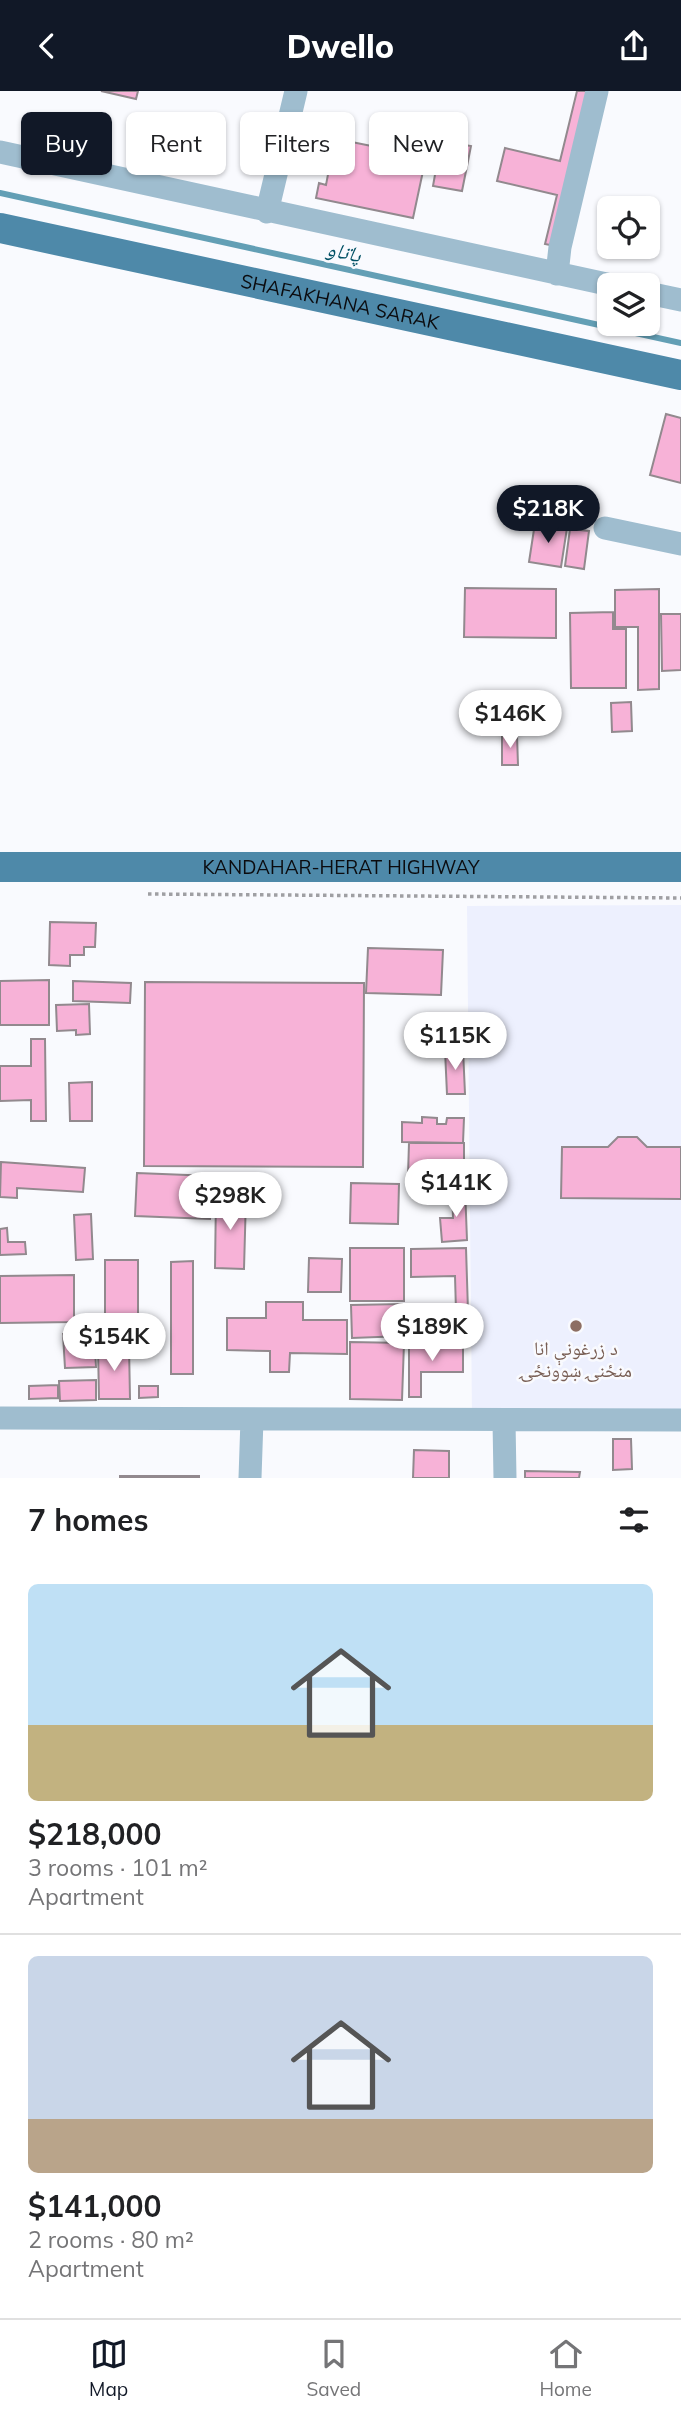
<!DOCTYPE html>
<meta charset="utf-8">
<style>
:root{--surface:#fff;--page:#f6f6f6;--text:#202124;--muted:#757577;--line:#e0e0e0;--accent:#111827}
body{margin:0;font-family:Mulish,"Noto Naskh Arabic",sans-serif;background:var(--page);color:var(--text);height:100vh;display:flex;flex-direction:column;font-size:26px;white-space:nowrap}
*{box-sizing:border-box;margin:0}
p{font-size:23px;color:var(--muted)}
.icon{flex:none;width:38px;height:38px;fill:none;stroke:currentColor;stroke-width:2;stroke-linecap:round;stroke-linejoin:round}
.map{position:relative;height:1387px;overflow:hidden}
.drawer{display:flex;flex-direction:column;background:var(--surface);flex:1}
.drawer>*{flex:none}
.banner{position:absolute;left:21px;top:21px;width:640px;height:63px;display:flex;gap:14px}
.tools{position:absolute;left:597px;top:105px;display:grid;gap:14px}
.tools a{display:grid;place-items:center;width:63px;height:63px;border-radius:10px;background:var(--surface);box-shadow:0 2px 5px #0004;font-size:35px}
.price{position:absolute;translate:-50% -60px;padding:0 16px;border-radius:24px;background:#fff;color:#222;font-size:23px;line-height:46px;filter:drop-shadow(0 2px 4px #0008)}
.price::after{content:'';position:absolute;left:50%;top:42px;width:21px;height:16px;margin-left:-10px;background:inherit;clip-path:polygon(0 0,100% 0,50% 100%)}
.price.on{background:var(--accent);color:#fff}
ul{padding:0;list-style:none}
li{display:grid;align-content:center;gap:14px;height:371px;padding:0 28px}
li+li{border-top:2px solid var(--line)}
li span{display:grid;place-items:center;height:217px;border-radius:10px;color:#555}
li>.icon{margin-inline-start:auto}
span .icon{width:126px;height:126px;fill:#fffc;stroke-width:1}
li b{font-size:30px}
h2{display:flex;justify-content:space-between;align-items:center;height:84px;padding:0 28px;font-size:30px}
.tag{padding:0 24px;border-radius:10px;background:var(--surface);box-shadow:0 2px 5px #0004;font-size:24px;line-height:63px}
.tag.on{background:var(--accent);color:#fff}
header{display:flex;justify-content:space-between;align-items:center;height:91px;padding:0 28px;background:var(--accent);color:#fff;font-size:32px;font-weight:800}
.dock{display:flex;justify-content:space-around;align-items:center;height:98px;border-top:2px solid var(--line);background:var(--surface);font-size:19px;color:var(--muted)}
.dock a{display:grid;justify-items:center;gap:4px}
.dock .on{color:var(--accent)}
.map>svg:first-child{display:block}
.built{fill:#edf0fe}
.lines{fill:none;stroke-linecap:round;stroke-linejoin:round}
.stream{stroke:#639fb5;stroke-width:6}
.building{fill:#f7b2d7;stroke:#92898e;stroke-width:2}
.path{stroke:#9f9fa3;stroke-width:3.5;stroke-dasharray:3.5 3.5;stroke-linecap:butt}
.minor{stroke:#9fbdcf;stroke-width:23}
.major{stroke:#4e89a9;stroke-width:30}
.education-dot{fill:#8d6e63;stroke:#f9fafe;stroke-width:2.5}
.labels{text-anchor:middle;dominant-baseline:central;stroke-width:5;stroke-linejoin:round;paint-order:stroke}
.street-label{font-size:19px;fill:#0b0b0e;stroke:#f9fafe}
.education-label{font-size:19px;fill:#785e54;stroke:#f9fafe}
.water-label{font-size:21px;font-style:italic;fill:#025165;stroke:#f9fafe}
</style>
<header><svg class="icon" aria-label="back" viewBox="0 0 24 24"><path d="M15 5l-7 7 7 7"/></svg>Dwello<svg class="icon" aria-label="share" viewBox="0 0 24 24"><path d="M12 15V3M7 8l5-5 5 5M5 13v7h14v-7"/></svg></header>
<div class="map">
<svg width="681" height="1387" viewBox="0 0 681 1387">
<rect width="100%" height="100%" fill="#f9fafe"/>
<path class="built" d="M681,814V1322L472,1324L467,815Z"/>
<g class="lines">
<path class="stream" d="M0,102L681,252"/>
</g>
<path class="building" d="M101,0H138L136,8Z
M577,0H595L560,156L545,153L557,104L497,90L505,57L560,70Z
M327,46L426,66L413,127L316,107L319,92L326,94L330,73L322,71Z
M441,50L471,55L462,100L433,95Z
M666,323L681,327V392L650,384Z
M535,432L567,437L561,476L529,471Z
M570,438L589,440L584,478L565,475Z
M465,497L556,498V547L464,546Z
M659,498V598L638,599V536H615V499Z
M613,521V538H626V597H571L570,522Z
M661,523H681V579L662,580Z
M631,611L632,640L612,641L611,612Z
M517,644L518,674H502V645Z
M50,831L96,832L95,856H84V864H70V875L49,874Z
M368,857L443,859L441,904L366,902Z
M49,889V934H0V890Z
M73,890L131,892L130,912L73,910Z
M145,891L364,892L363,1076L144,1075Z
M89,913L90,943L76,944V939L57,940L56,914Z
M31,948H45L46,1030H31V1009L0,1010V975H31Z
M463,958L465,1003H447L445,959Z
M92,991V1030H70L69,992Z
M422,1026L437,1027V1033H446L447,1027H464L463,1052L402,1051V1031L422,1032Z
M618,1046H637L647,1056H681V1108L561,1107L562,1056H608Z
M409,1052H464V1084H408Z
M1,1071L85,1077L83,1101L17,1097V1107L0,1106Z
M137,1082L212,1085L210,1128L135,1125Z
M351,1092L399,1093L398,1133L350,1132Z
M452,1097H465L467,1149L442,1151L440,1127H453Z
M216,1105L246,1106L244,1178L215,1177Z
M91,1123L93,1168L76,1169L74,1124Z
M7,1137L8,1151H25L26,1163L0,1164V1138Z
M350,1157H404V1210H350Z
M466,1157L468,1220H456L455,1185L411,1186V1158Z
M309,1167L342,1168L341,1201H308Z
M105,1169H138V1231H105Z
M193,1170V1283H171V1171Z
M74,1184V1231L0,1232V1185Z
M266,1211H303V1229H347V1263L290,1262L289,1281H270V1260L227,1259V1227H266Z
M403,1213L404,1245L352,1247L351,1214Z
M410,1229H440V1250H411Z
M94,1241L96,1276L65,1277L63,1243Z
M350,1251L404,1252L402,1309L350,1308Z
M409,1254H463V1281H421V1306H409Z
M129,1255L130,1308H99L98,1256Z
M96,1289V1309L60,1310L59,1290Z
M58,1294V1307L29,1308V1295Z
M139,1295H158V1306L139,1307Z
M613,1348H631L632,1378L613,1379Z
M414,1359L449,1360V1387H413Z
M525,1380L580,1381L579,1387H525Z
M120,1385H199V1387H120Z"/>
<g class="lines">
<path class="path" d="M148,803L681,807"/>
<path class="minor" d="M0,61L611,194
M267,121L296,0
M557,183L560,156L597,0
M648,202L681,209
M605,437L681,453
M0,1327L681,1329
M504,1330L505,1387
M250,1387L252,1328"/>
<g class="major">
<path id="s1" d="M0,137L681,284"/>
<path id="s2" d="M0,776H681"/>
</g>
</g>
<circle class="education-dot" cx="576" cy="1235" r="7"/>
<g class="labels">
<g class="street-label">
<text stroke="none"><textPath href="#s1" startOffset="348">SHAFAKHANA SARAK</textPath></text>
<text stroke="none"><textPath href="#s2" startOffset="341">KANDAHAR-HERAT HIGHWAY</textPath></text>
</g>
<g class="education-label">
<text x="576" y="1257">د زرغونې انا<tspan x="576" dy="22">منځنۍ ښوونځۍ</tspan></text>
</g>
<g class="water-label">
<text transform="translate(344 160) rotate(12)">پاتاو</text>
</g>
</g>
</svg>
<div class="tools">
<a><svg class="icon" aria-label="locate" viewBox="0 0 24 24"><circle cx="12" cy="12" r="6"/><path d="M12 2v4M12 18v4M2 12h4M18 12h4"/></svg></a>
<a><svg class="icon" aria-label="layers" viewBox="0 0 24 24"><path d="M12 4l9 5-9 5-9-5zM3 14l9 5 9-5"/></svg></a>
</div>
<b class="price on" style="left:548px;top:454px">$218K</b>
<b class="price" style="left:510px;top:659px">$146K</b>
<b class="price" style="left:455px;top:981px">$115K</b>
<b class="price" style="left:456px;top:1128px">$141K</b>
<b class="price" style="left:230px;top:1141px">$298K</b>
<b class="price" style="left:432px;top:1272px">$189K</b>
<b class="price" style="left:114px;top:1282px">$154K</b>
<div class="banner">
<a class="tag on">Buy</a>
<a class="tag">Rent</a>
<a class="tag">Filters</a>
<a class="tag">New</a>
</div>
</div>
<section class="drawer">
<h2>7 homes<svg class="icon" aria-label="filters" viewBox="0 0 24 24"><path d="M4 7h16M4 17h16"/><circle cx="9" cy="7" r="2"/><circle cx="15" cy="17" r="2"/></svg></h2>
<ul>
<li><span style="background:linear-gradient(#bfe0f5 65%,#c2b280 0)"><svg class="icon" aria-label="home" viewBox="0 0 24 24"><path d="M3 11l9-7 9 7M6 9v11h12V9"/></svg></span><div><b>$218,000</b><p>3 rooms · 101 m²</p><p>Apartment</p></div></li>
<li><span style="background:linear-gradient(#c9d6e8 75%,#b9a48a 0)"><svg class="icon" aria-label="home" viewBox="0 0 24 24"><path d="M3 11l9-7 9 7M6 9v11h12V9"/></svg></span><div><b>$141,000</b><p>2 rooms · 80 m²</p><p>Apartment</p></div></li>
</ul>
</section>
<nav class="dock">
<a class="on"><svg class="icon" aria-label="map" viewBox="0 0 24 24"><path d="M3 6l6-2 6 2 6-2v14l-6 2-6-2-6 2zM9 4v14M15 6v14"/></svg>Map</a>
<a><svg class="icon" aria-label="saved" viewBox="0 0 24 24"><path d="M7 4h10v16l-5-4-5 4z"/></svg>Saved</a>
<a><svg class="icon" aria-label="home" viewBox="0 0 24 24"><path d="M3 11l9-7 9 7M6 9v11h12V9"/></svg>Home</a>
</nav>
